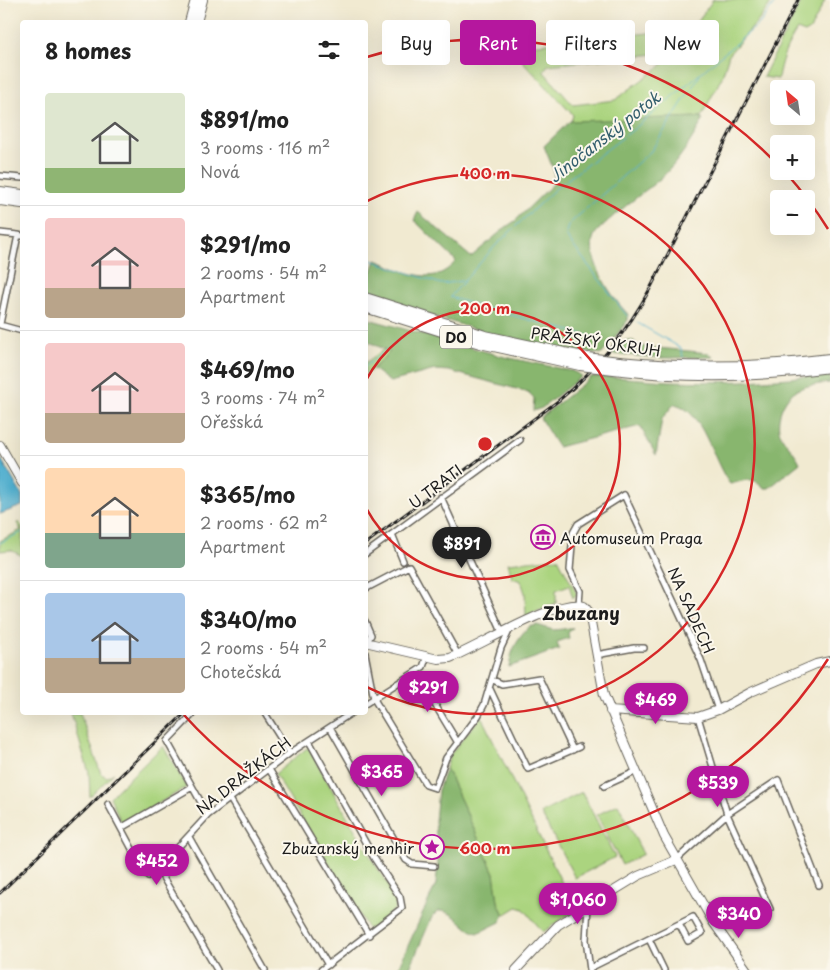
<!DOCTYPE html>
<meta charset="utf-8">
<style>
:root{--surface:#fff;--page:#f6f6f6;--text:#222;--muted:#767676;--line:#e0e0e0;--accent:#b5179e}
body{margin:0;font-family:"Playpen Sans",sans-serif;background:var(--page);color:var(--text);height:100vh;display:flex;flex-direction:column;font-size:19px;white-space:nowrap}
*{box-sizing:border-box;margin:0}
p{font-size:16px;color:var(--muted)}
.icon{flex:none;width:28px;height:28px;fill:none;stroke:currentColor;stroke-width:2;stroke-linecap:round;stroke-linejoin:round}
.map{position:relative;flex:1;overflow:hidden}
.panel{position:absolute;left:20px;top:20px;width:348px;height:695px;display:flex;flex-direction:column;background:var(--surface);border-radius:5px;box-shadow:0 5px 20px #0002}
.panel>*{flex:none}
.guide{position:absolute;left:382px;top:20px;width:372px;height:45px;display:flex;gap:10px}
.needle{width:32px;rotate:331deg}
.fabs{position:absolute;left:770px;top:80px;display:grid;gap:10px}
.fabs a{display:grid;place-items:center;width:45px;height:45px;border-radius:5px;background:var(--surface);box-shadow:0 5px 20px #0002;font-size:25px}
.price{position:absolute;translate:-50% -42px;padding:0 11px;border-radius:18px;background:var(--accent);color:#fff;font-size:16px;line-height:32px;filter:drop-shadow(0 1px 2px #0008)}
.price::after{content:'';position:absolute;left:50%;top:30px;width:15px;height:11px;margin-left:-8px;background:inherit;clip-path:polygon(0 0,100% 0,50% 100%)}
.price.current{background:#222;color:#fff}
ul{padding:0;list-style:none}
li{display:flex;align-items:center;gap:15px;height:125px;padding:0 25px}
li+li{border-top:1px solid var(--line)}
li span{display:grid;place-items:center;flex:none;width:140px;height:100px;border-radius:5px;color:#555}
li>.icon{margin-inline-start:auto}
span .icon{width:60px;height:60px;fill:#fffc;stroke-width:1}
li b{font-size:21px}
h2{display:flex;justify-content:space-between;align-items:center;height:60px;padding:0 25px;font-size:21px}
.chip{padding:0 18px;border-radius:5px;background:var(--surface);box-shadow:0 5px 20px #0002;font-size:18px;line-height:45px}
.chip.current{background:var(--accent);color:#fff}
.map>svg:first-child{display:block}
.green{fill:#abd47f;stroke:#64784e;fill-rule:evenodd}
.forest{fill:#88b66e;stroke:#526945}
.water{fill:#50afcf;stroke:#366676}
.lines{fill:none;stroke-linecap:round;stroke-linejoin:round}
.stream{stroke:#50afcf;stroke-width:1}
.street-casing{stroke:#67645b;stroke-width:8}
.secondary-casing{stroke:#67645b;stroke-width:10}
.highway-casing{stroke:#67645b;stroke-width:12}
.street{stroke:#fff;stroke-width:5}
.secondary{stroke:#fff;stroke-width:8}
.highway{stroke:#fff;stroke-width:10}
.rail-casing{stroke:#1c1c1c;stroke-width:3}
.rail{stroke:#fbf7ec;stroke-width:1;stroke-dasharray:4;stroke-linecap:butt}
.highway-bridge-casing{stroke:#67645b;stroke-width:12;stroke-linecap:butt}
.highway-bridge{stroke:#fff;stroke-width:10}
.ring{fill:none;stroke:#d62828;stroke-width:2.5}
.labels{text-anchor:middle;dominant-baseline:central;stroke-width:4;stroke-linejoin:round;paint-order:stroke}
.shield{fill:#fbf7ec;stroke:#5f5e5a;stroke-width:1}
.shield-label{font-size:14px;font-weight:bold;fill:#1c1c1c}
.street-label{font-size:15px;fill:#1c1c1c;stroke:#fbf7ec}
.poi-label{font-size:15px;fill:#1c1c1c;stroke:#fbf7ec;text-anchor:start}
.water-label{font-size:16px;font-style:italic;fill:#335e6d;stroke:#fbf7ec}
.quarter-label{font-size:18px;font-weight:bold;fill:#1c1c1c;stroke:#fbf7ec}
.centre{fill:#d62828;stroke:#fbf7ec;stroke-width:2.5}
.ring-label{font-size:15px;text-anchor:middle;font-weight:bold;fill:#d62828;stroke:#fbf7ec;stroke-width:4;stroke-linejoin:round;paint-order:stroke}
</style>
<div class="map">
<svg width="830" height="970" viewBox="0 0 830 970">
<rect width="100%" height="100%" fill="#fbf7ec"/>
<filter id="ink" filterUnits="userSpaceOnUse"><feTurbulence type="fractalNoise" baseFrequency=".02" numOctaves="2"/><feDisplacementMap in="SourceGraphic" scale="10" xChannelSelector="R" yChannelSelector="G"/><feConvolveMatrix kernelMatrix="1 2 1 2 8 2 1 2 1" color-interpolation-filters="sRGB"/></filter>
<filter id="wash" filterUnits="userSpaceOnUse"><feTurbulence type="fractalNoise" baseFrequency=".0096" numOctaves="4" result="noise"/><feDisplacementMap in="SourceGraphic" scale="20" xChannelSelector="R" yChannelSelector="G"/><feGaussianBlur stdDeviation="1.12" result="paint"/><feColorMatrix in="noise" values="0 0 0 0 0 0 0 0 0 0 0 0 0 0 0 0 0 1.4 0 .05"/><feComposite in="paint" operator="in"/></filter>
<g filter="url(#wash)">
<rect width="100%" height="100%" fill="#f1ead1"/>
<path class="green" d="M713,0H773L759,20L729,54L722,77L701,117L571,122L573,115L509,47L649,33L684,40ZM655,54L662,56V65L615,100L573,105L544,72L546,67L549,65Z
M802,0H825L810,30L805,33L797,30C787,45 780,62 778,79L763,77Z
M386,348L390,352L365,376V363Z
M19,522L22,527V556L11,550L0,551V541L21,530L17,523Z
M558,558L577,594L573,598L569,585L556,590V603L526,616L525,593L521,581L512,578L508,563Z
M71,713H80L101,774L107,777L114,773L90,797L89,773Z
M481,716L575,910L543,932L524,909L517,907L504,915L498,902L494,873L446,768L450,755Z
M163,746L187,787L124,823L121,822L110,797Z
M307,748L309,749L368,853L396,897V908L372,930L368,929L275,774Z
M582,792L615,857L575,878L541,813Z
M618,804L643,854L622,865L597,815Z"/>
<path class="forest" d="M701,117L703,120C691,141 678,163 660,179C648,189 598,226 594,236C585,257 613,300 628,314V320L602,354L525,344L432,316L365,290V272L371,274L376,260C404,271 433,289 456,261L414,220L418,212L471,257L506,227L515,221L554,183V171L544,146L570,121Z
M365,318L505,357L572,371L582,376L542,408L533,411L534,398L528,392L449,371L435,370L390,382L373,369L390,352L365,340Z
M625,340L634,341L638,346L709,353L713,357L662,358L612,354Z
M830,373V383C820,384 808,385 799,389C784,395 775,419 780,433C785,444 795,451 800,463L769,488H764C753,475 745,481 730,484C713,463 703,409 674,404L662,419L656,455L640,426L558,447L540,418L591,377C617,376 644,380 670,381C724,383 777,381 830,373Z
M537,625L553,630L573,628L568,633L569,638L557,642L559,649L509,667C511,650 517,640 529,627Z
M446,768L494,873L498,902L504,915L500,922L478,933C463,930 456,910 438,911L432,917L409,970H397L436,884L438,862L435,821L438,790Z"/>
<path class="water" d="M0,457L22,495V506L0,514Z"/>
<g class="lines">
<path class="stream" d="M365,258L441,284L462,281
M628,317L568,239L566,233L568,225L651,151L700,75
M636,322L681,348L683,357
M593,337L478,306L450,297L495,246L556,188L634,129L759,24L777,0
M365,367L399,340
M0,543L22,532"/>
</g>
</g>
<g filter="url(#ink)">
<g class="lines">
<defs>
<path id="street" d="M0,176L22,178
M0,233L18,235
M0,324L18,235L22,236
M0,325L22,331
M441,497L502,632
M392,534L403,561
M365,554L520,440
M365,589L409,566L458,655
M579,604L580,591L570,570L573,533L578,524L624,495L701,660L718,710
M365,621L371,635L365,644
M365,653L374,699L426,785L435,788L446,758L478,716L484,705L501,648L510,629
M596,655L634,648H644
M416,673L458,743
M493,680L502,684L539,678L573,750
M490,689L528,769L579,747
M365,704L423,667L427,656
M195,712L167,741L208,815
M264,712L290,753
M698,717L727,814L770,909
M330,727L406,860L412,864L434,866
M309,741L374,858L400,897L402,908L321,970
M269,769L369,935
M604,786L637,771
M230,799L328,965
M108,804L145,873L148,876L158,869L217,970
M121,828L192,787
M189,837L265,970
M676,860L727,814L778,780L819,885
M158,869L208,815L290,753L353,712
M588,906L586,940L590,970
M649,939L664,970
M590,968L693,917L702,933L688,941L679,924"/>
<path id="secondary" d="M189,22L195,0
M197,22L203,0
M0,445L22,483
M365,642L438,659L450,658C477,648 560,596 584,606L589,612L604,695L664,836L713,922L747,970
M610,711L698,717L718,710L751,692L816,664L830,661
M516,970L558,925L638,876L676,860"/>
<path id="highway" d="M0,192L22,195
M0,200L22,203
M365,298L485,336L587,358
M365,307L480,343L580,365
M619,362C690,369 760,368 830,359
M614,369C686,378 758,377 830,367"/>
</defs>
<use href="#street" class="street-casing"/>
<use href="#secondary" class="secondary-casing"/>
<use href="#highway" class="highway-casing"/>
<use href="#street" class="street"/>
<use href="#secondary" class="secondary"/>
<use href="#highway" class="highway"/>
<defs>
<path id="rail" d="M365,544L558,401C597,369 627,332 651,287L798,0
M0,893L186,712"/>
</defs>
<use href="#rail" class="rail-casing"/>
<use href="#rail" class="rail"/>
<defs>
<path id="highway-bridge" d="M587,358L619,362
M580,365L614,369"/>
</defs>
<use href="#highway-bridge" class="highway-bridge-casing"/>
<use href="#highway-bridge" class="highway-bridge"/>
</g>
</g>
<g class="ring">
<path d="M365 382A135 135 0 1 1 365 506"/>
<path d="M367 201A270 270 0 1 1 367 687"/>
<path d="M828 659A405 405 0 0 1 184 715M367 57A405 405 0 0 1 776 163M786 173A405 405 0 0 1 828 229"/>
</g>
<defs>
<symbol id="museum-ring" viewBox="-11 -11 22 22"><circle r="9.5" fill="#fbf7ec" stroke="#b5179e" stroke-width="1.5"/><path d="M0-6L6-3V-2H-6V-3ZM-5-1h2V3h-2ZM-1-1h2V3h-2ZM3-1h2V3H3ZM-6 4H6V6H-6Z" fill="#b5179e"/></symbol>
<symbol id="sight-ring" viewBox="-11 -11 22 22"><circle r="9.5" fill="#fbf7ec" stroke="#b5179e" stroke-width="1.5"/><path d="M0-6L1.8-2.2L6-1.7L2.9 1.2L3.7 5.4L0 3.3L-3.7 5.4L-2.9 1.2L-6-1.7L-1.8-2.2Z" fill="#b5179e"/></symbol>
</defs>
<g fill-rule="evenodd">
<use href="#museum-ring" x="529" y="523" width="28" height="28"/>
<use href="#sight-ring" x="418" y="833" width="28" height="28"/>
</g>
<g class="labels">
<rect class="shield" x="440" y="325.5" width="32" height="23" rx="4"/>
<g class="shield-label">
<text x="456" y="337">D0</text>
</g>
<g class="street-label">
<text transform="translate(596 341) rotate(8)">PRAŽSKÝ OKRUH</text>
<text transform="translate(435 486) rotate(-37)">U TRATI</text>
<text transform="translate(692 610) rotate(66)">NA SADECH</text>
<text transform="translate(243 775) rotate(-38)">NA DRAŽKÁCH</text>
</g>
<g class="poi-label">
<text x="560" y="537">Automuseum Praga</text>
<text x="414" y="847" text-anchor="end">Zbuzanský menhir</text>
</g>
<g class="water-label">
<text transform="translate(604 136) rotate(-38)">Jinočanský potok</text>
</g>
<g class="quarter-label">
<text x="581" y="612">Zbuzany</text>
</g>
</g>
<circle cx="485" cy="444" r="8" class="centre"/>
<g class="ring-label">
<text x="485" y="179">400 m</text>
<text x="485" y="314">200 m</text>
<text x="485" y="854">600 m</text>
</g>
</svg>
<div class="fabs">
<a><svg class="needle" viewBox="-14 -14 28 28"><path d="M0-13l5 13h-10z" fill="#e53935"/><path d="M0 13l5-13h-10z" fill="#767676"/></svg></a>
<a>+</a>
<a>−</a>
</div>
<b class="price current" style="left:462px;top:569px">$891</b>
<b class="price" style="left:428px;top:713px">$291</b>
<b class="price" style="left:656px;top:725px">$469</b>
<b class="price" style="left:382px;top:797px">$365</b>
<b class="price" style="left:718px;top:808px">$539</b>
<b class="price" style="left:157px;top:886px">$452</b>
<b class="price" style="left:578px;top:925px">$1,060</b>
<b class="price" style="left:739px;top:939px">$340</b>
<div class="guide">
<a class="chip">Buy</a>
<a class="chip current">Rent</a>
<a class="chip">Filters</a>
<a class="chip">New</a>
</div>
<section class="panel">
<h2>8 homes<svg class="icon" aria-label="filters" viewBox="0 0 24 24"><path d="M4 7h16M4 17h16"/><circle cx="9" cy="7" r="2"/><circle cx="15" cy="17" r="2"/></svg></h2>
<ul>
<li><span style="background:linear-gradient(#dfe7d0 75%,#8fb573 0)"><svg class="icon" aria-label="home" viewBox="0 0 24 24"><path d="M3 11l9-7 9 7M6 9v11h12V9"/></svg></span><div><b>$891/mo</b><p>3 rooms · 116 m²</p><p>Nová</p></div></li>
<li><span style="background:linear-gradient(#f6c9c9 70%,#b9a48a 0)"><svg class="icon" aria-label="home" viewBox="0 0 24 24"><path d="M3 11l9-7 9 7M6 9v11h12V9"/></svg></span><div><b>$291/mo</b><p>2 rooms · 54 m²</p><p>Apartment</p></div></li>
<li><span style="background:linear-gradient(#f6c9c9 70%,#b9a48a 0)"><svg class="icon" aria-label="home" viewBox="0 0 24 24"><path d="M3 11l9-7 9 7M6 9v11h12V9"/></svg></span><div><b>$469/mo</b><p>3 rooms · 74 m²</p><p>Ořešská</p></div></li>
<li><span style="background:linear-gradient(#ffd9b3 65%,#7fa58c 0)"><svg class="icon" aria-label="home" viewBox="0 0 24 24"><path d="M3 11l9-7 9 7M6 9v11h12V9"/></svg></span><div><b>$365/mo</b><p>2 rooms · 62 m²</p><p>Apartment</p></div></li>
<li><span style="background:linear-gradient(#a9c7e8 65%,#b9a48a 0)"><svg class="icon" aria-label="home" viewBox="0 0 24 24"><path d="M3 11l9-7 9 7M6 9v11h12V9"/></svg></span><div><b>$340/mo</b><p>2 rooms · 54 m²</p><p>Chotečská</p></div></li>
</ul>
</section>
</div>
